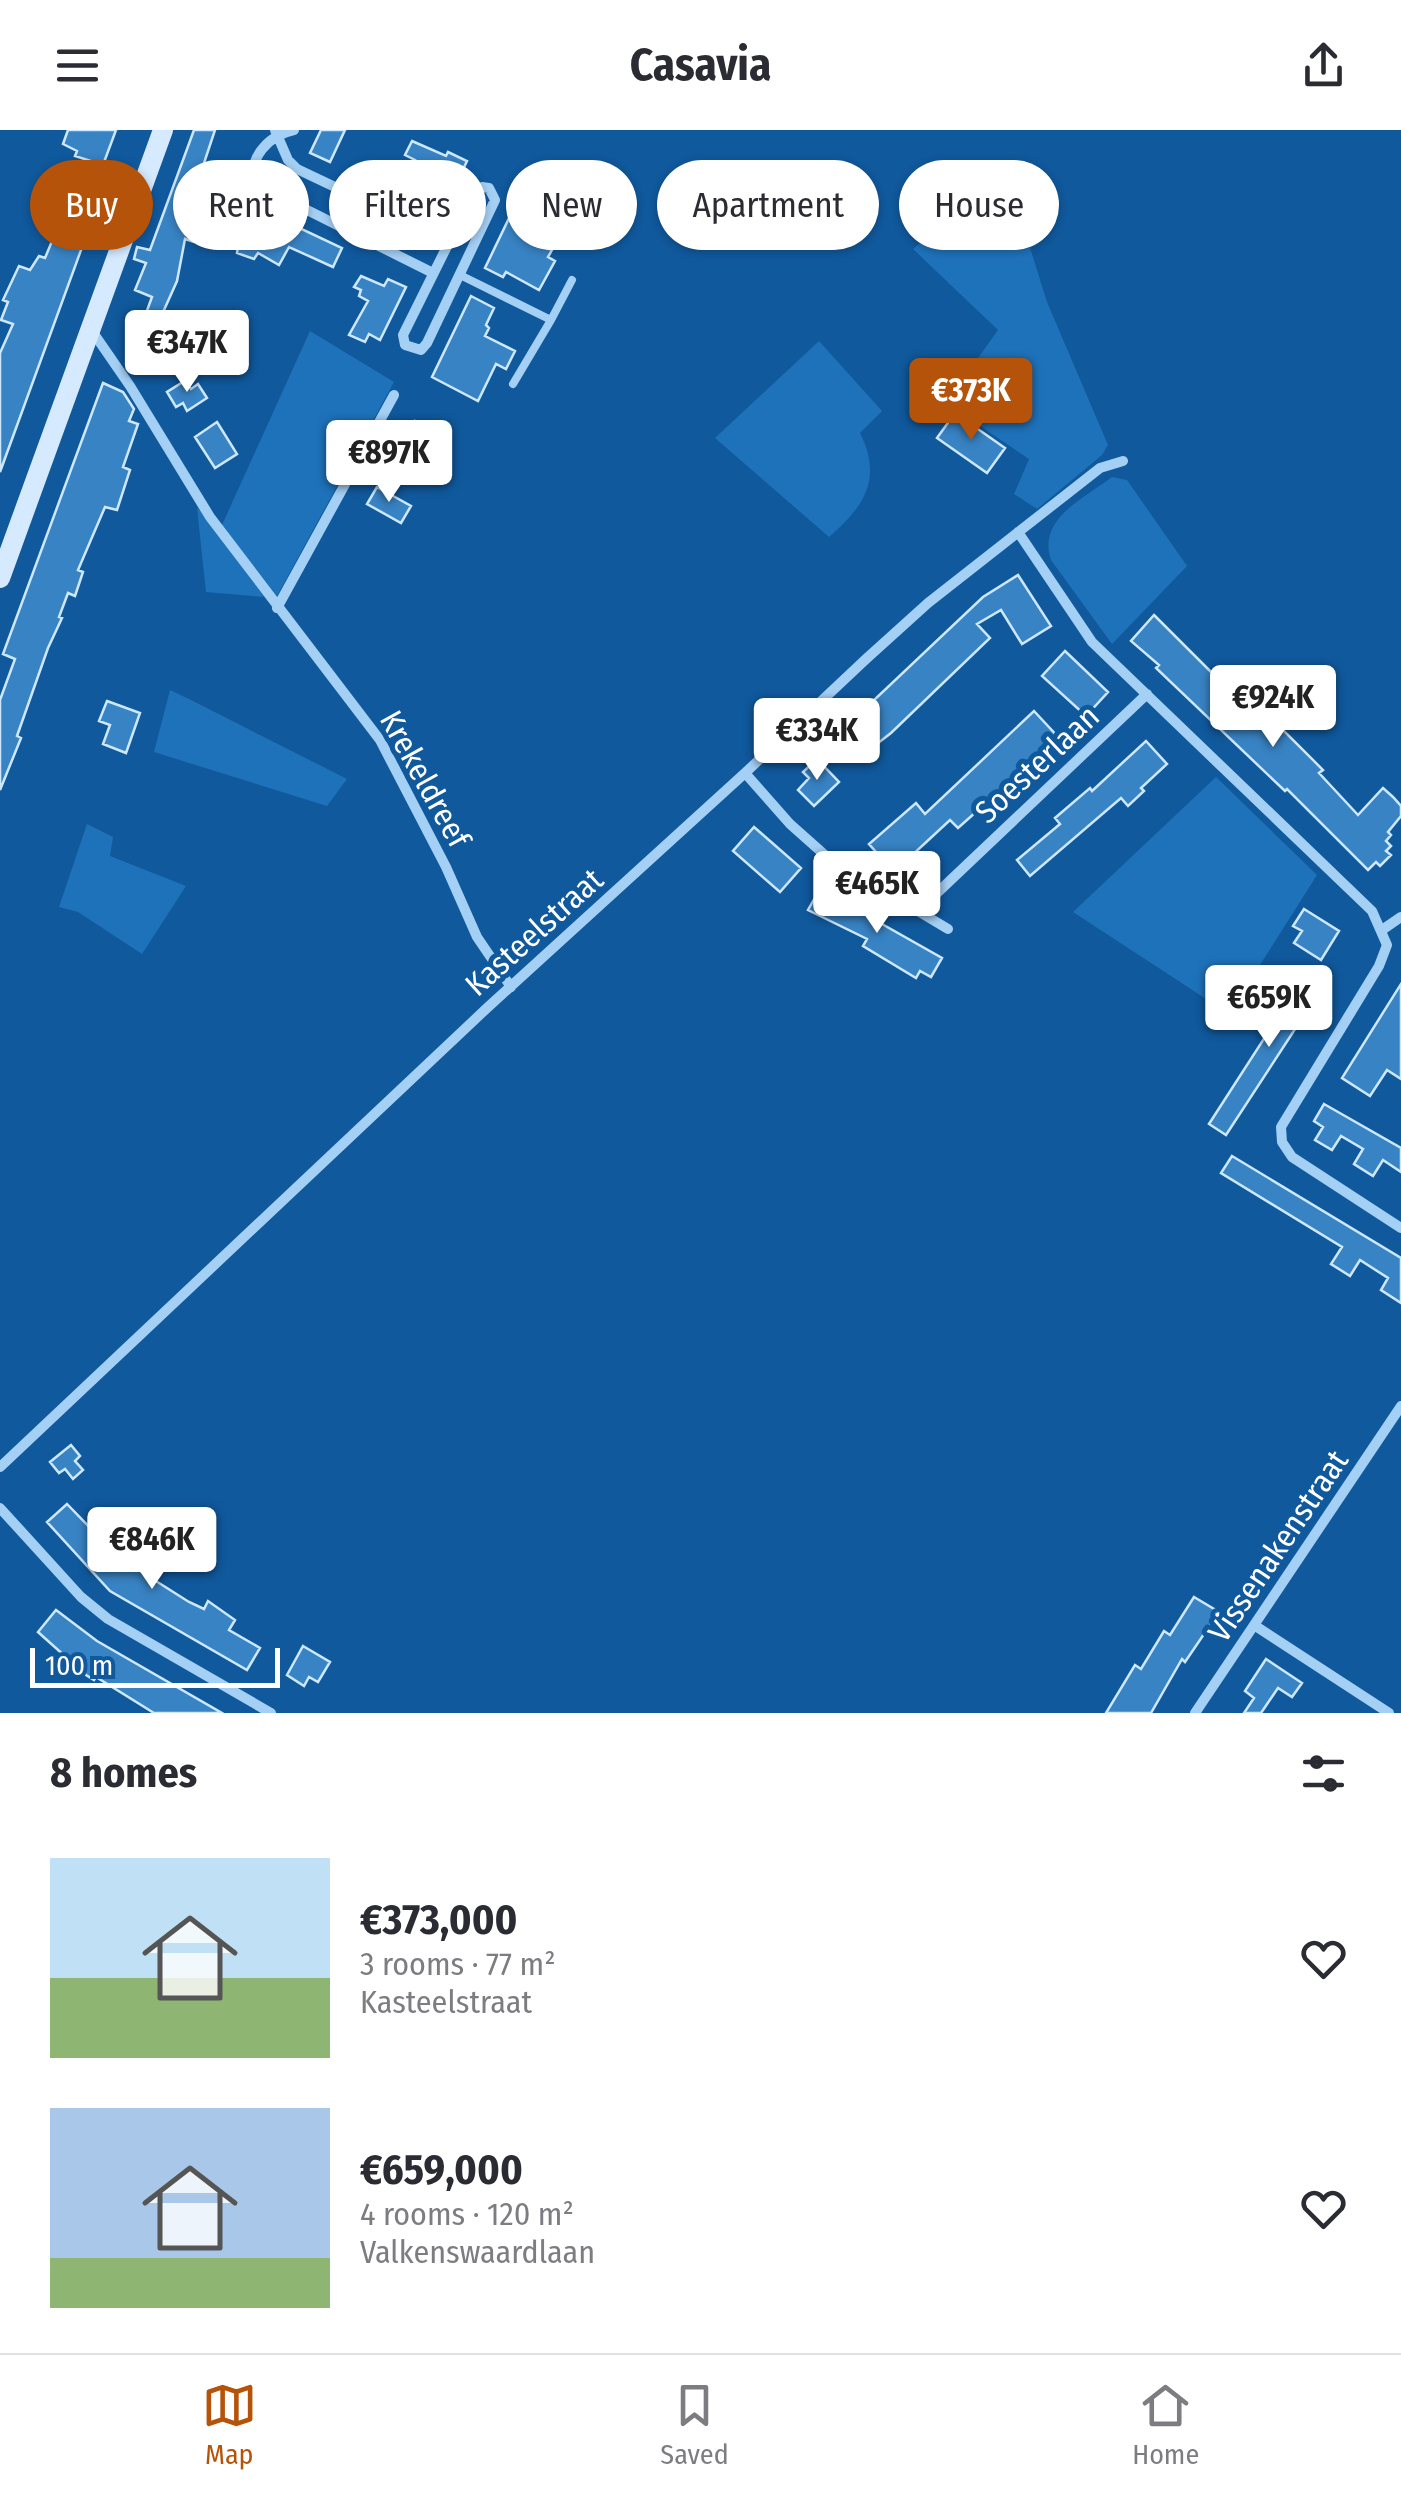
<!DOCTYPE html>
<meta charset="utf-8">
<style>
:root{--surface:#fff;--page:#f2f2f3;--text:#2b2b33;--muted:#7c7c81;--line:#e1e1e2;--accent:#b45309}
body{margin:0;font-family:"Fira Sans Condensed",sans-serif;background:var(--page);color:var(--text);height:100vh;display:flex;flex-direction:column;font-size:38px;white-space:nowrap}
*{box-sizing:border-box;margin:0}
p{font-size:32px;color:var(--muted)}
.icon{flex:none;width:55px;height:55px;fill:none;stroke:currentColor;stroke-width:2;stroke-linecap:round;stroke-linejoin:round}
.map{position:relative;height:1583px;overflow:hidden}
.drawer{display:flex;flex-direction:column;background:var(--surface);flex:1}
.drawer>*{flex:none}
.guide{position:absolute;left:30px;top:30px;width:1342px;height:90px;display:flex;gap:20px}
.scale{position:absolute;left:30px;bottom:25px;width:250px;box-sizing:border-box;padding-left:10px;border:5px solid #fff;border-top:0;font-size:28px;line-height:35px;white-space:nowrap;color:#fff;-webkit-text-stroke:8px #10599d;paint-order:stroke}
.price{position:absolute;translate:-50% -85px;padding:0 22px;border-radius:10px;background:#fff;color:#222;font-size:32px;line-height:65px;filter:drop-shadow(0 2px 5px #0008)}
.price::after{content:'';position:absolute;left:50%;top:60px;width:30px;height:22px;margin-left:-15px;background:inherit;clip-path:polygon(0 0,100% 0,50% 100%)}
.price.active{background:var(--accent);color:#fff}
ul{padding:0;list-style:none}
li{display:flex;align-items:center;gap:30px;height:250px;padding:0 50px}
li span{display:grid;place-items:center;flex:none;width:280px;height:200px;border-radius:0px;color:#555}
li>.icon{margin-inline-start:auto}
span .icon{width:120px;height:120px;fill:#fffc;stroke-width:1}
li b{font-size:42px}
h2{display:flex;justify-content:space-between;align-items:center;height:120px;padding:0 50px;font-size:42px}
.pill{padding:0 35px;border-radius:45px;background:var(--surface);box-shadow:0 2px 8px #0004;font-size:35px;line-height:90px}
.pill.active{background:var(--accent);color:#fff}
header{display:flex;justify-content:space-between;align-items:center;height:130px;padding:0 50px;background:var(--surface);font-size:45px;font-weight:700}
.tabs{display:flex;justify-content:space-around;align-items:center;height:140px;border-top:2px solid var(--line);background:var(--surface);font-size:28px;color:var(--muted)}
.tabs a{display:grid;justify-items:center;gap:5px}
.tabs .active{color:var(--accent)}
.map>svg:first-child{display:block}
.green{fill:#1e72ba}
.building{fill:#3883c4;stroke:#cde8fe;stroke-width:2.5}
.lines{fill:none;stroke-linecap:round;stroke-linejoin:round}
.lane{stroke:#a5d0f5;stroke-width:8}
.street{stroke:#a5d0f5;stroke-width:10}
.secondary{stroke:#d5eafe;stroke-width:20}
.labels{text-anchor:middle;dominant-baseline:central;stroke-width:10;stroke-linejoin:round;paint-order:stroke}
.street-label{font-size:32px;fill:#fff;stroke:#10599d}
</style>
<header><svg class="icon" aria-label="menu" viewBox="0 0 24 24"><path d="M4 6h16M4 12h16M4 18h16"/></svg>Casavia<svg class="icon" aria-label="share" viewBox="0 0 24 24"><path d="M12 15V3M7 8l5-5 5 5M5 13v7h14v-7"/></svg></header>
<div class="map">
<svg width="1401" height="1583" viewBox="0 0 1401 1583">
<rect width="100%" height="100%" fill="#10599d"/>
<path class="green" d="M1006,41L1047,172L1108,315L1102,325L1037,379L1014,364L1029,329L946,273L998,200L913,119Z
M310,201L394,252L277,466L222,395Z
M819,211L882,281L860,303C883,349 864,377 829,407L715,308Z
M1112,347L1127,350L1187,436L1112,514L1051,430C1037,389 1083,369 1112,347Z
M197,378L202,382L264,467L206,462Z
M170,560L191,570L347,649L327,676L154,622Z
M1216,647L1317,745L1229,884L1073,782Z
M87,694L113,707L110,726L186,756L142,824L78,782L59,777Z"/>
<path class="building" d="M68,0H116L103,35L75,26L77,21L63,14Z
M194,0H215L204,33L236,45L228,68L208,63L194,112L185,109L177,151L160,189L177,194L167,219L137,208L152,167L135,160L146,133L134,129L137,117L150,120Z
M321,0H345L330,32L310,23Z
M412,11L446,26L448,22L467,31L442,83L423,74L428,66L423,63L425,58L405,49L415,30L405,25Z
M523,59L549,71L543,84L550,88L540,109L544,111L542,116L552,120L548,127L555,131L539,160L506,142L503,147L485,138Z
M75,71L96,79L0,342V223L13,194L1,190L8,172L3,170L19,136L30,140L39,126L45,128L55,104L45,98L51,83L69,88Z
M255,77L342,118L333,137L289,117L279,135L258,123L254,129L237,123L239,108Z
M361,146L384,156L388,149L406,157L380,210L369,204L365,212L349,205L368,171L359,166L361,160L354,157Z
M471,166L494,178L486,195L489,198L485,206L515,221L506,239L496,234L478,271L432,247Z
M186,250L191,259L198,254L207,268L187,281L183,273L176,277L167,262Z
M103,253L123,262L134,279L129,291L138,294L123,337L130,340L117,380L105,377L78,440L83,442L75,466L68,463L59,487L62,488L48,518L17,606L21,608L0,660V570L15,529L3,524Z
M955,283L1005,318L987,343L937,308Z
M415,291L439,305L428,325L403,311Z
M217,292L237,324L215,338L195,307Z
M377,357L411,376L401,393L367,374Z
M1018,445L1051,496L1022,514L1001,480L977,494L990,508L891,603L856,630L836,606L983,467Z
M1154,485L1262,593L1269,586L1323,640L1319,643L1358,685L1383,658L1393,667L1401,676V686L1388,702L1391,705L1386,711L1391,716L1386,721L1391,725L1380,736L1376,732L1368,740L1287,659L1285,661L1156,538L1159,535L1131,511Z
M1065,521L1108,562L1086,586L1042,546Z
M107,571L140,583L126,623L103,614L110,595L99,591Z
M1034,581L1059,608L958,698L950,690L894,742L869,714L916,673L925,684Z
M1146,611L1167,634L1141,658L1144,661L1128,676L1121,668L1030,746L1017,730L1060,694L1055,688L1090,658L1092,661Z
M817,629L839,652L814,676L798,660L809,648L803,642Z
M754,697L801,738L780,762L733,721Z
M820,759L942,828L931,847L920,841L916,848L863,816L867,809L808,780Z
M1304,779L1339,801L1321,830L1294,813L1302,801L1293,796Z
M1305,845L1323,856L1319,862L1324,865L1308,891L1303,888L1299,893L1226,1005L1209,994L1276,890L1271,886L1287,860L1293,864Z
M1401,854V949L1387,940L1370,966L1342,948Z
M1324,974L1401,1018V1042L1383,1030L1373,1046L1354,1034L1363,1019L1341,1006L1332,1020L1315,1010L1323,997L1314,991Z
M1232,1026L1401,1128V1173L1381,1160L1388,1148L1360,1130L1350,1146L1331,1134L1342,1117L1221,1043Z
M71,1315L80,1326L75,1331L83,1340L73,1349L65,1339L59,1343L50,1332Z
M67,1374L98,1406L102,1403L126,1432L189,1472L204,1479L208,1471L235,1490L229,1500L260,1518L247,1540L110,1461L47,1392Z
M1194,1467L1219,1482L1185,1532L1182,1529L1151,1583H1106L1135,1535L1141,1539L1164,1501L1170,1505Z
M56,1480L97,1511L222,1583H154L96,1547L94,1550L86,1545L38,1502Z
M303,1516L330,1532L318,1552L309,1547L304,1556L287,1545Z
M1266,1529L1302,1553L1292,1567L1278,1558L1261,1583H1244L1254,1568L1245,1561Z"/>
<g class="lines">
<path class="lane" d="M460,145L551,190L513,254
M551,190L572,150"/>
<path class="street" d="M275,0L288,30L297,39L449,111
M294,0C269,5 247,28 255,54L433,143
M482,57L489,58L495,70L427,213L421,220L405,215L403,205L474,62Z
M90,198L130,256L210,387L380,610L446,737L477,807L511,857
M1018,402L1092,512L1372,781L1387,815L1379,836L1281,997L1282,1012L1292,1027L1401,1098
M277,478L394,265
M745,643L790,694L826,726L948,799
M918,781L1147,564
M1382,800L1401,787
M0,1337L487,878L745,643L866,529L928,473L1100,338L1123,331
M0,1378L81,1467L108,1489L271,1583
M1254,1495L1389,1583
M1195,1583L1401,1276"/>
<path class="secondary" d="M0,448L163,0"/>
</g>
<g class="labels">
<g class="street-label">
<text transform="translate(1037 634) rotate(-43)">Soesterlaan</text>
<text transform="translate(425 649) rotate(61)">Krekeldreef</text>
<text transform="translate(534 802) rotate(-42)">Kasteelstraat</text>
<text transform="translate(1278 1416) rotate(-56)">Vissenakenstraat</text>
</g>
</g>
</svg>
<div class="scale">100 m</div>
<b class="price" style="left:187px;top:265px">€347K</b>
<b class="price active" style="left:971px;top:313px">€373K</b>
<b class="price" style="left:389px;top:375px">€897K</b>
<b class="price" style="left:1273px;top:620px">€924K</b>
<b class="price" style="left:817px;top:653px">€334K</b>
<b class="price" style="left:877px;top:806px">€465K</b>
<b class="price" style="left:1269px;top:920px">€659K</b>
<b class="price" style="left:152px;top:1462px">€846K</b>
<div class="guide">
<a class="pill active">Buy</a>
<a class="pill">Rent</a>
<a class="pill">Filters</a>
<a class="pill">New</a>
<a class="pill">Apartment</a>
<a class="pill">House</a>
</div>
</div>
<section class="drawer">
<h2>8 homes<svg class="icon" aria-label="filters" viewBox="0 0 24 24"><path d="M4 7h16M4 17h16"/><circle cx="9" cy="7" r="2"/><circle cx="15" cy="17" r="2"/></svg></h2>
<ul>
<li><span style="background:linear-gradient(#bfe0f5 60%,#8fb573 0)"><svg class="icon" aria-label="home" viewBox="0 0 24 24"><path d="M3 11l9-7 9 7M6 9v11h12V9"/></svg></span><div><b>€373,000</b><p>3 rooms · 77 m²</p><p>Kasteelstraat</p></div><svg class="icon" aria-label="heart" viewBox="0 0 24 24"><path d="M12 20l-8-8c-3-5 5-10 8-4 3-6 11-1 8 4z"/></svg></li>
<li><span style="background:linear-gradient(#a9c7e8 75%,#8fb573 0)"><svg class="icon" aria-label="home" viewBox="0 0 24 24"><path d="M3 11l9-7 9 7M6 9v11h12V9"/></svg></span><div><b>€659,000</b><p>4 rooms · 120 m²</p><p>Valkenswaardlaan</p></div><svg class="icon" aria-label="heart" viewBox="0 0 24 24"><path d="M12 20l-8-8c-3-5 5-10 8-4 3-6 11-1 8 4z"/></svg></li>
</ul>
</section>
<nav class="tabs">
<a class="active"><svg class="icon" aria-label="map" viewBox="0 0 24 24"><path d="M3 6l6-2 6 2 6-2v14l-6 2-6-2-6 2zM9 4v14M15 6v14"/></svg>Map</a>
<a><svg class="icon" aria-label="saved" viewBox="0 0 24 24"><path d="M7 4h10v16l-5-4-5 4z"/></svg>Saved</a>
<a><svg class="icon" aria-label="home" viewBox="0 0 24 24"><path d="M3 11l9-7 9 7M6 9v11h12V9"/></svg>Home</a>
</nav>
